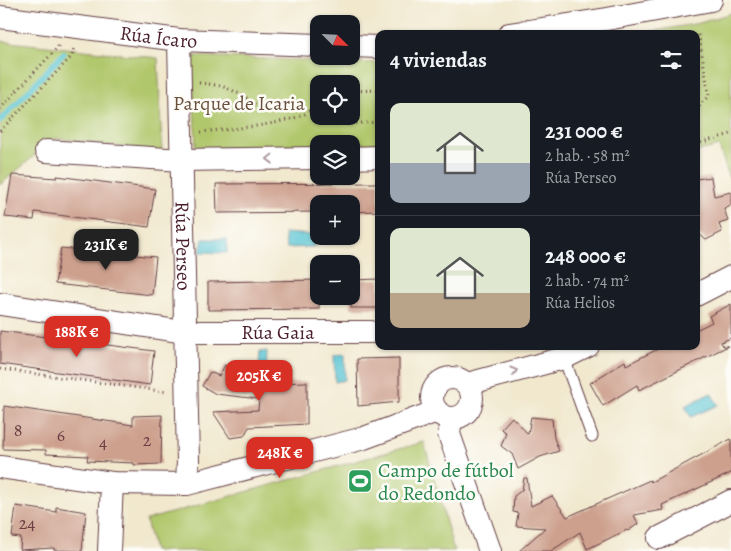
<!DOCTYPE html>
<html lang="es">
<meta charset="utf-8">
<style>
:root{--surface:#171b24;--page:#242831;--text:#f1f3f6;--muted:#9ea1a6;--line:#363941;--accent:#d93025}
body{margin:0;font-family:Alegreya,serif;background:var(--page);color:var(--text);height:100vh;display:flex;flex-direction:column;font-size:19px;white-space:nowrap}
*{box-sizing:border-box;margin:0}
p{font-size:16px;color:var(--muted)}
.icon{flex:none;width:28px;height:28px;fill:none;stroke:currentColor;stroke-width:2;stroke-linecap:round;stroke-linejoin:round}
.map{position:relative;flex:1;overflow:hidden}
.details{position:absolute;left:375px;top:30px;width:325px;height:320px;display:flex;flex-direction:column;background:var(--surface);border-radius:10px;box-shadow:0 1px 4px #0004}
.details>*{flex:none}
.needle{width:32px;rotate:114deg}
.tools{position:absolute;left:310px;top:15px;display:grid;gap:10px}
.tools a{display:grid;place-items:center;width:50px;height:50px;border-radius:10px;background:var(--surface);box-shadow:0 1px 4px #0004;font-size:25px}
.price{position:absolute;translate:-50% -42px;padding:0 11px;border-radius:10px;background:var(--accent);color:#fff;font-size:16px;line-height:32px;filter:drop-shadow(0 1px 2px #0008)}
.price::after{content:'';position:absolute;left:50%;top:30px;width:15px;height:11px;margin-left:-8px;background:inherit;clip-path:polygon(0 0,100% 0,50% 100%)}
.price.current{background:#222;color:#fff}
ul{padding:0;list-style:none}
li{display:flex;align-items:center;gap:15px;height:125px;padding:0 15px}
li+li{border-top:1px solid var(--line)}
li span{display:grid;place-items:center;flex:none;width:140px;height:100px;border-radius:10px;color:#555}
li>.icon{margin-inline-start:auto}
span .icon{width:60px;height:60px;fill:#fffc;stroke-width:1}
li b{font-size:21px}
h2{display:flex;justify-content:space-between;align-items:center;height:60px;padding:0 15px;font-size:21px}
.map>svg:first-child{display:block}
.green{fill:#b0c76c;stroke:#7d734c;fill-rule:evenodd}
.water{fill:#59c4d3;stroke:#52727f}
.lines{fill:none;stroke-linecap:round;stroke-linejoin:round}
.stream{stroke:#59c4d3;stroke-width:5.5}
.building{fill:#cda08e}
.lane-casing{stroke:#633d43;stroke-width:13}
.street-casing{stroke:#633d43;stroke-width:24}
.path{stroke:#633d43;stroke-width:3;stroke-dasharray:1 4;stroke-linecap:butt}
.lane{stroke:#fff;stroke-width:11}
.street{stroke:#fff;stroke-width:22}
.oneway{stroke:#ae9aa0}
.labels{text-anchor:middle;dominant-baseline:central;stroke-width:5;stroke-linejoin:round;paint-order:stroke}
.number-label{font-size:18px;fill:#6b3f44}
.street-label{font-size:20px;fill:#4a1f2b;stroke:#fdfcf7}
.park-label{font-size:20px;fill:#69513e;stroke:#fdfcf7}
.leisure-label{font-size:20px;fill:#27864d;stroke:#fdfcf7;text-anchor:start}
</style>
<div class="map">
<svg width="731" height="551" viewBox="0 0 731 551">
<rect width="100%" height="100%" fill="#fdfcf7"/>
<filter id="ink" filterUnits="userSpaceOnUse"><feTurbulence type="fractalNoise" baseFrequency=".02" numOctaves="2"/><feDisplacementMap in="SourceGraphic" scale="10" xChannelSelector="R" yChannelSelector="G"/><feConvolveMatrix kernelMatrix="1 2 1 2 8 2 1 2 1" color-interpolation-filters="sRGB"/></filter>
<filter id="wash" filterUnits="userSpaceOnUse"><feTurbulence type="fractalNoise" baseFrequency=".0096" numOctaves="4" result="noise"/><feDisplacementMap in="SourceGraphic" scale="20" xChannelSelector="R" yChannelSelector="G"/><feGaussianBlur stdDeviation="1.12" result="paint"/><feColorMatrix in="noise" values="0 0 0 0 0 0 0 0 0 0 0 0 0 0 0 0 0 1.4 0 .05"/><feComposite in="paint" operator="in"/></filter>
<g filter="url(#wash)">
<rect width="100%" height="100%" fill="#f1e8ce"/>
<path class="green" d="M731,13V176L729,178L719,146L696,152V34H637L700,23Z
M0,41L158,58L162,152L55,138L0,185Z
M192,56L379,63V144L196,148ZM319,84H351V116H319Z
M424,442L454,551H154L146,520Z"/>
<path class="water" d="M284,233L314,235V247L286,248Z
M203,239H227V253L200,252Z
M267,351L266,378L258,380L260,352Z
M345,354V380L335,382L334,355Z
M711,393L718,405L691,417L685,406Z"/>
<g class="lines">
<path class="stream" d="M0,121L64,53"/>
</g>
<g id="blocks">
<path class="building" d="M12,175L57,178V176L155,189L149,227L35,212L34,220L5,217Z
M711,177L714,196L731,192V205L724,208L728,221L719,224L722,232L706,240L696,231V179Z
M379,183V211L351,212V204H319V212L217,213L216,184Z
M61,248L156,257L152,295L55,284Z
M379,279V308H351V280Z
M319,280V309L208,310V282Z
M731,304V338L721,342L723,346H728L639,390L637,385L603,406L590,383L625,361L626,365L664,346H696V330L712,322L709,316Z
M0,331L154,351L150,385L0,364Z
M399,358V402L358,406L357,359Z
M225,365L244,372V384L307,382V424L249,427L244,436L230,438L213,412L258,410L259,399L216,394L202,386L210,372L219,376Z
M4,406L133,425V416L162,415L161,464L134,465V463L87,461L88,456L46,454V450L3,449Z
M512,417L528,434L531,417L552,419L554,438L559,451L540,457L518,469L512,454L501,446L506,433L501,429Z
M731,439V473L662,505L663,510L634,515L638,524L628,531L627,530L587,549L580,532L551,551H519L545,528L516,526L518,513L513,512L514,496L522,490L524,478H527L531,506L552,496L567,517L650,480L651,482Z
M16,506L56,512V507L86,512L82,551L54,550V548L20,550L21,538L12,537Z"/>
</g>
</g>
<g filter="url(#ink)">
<use href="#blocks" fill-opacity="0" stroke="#633d43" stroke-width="1"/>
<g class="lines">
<defs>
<path id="lane" d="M564,358L592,436"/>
<g id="street">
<path id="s1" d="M0,17L179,40L319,45"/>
<path d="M509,34L607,19L711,0"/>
<path id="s2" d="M179,40L188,461L187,484"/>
<path d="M351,46L379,47"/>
<path d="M46,151L182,160L319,158"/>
<path d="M351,158L379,157"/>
<path d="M696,295L731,277"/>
<path id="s3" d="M0,304L184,332H371"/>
<circle cx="452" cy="398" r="20"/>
<path d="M467,384L564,358L588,346"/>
<path d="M451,418L449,434L490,551"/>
<path d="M0,467L112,483L187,484L364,438L437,411"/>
<path d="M659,538L731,501"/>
<path d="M109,551L112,483"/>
</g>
</defs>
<use href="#lane" class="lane-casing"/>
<use href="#street" class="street-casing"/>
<path class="path" d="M199,83C220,85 225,86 243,96C249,99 254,105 260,107C279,112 301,106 319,113
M351,91L379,90
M0,109L58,47L59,43
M696,110L709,95L698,31
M328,116L345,124L379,122
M0,131L72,56L74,46
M201,132C234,128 293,126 319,106
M696,144L731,134
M0,369L168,392"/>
<use href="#lane" class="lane"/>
<use href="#street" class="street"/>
</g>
<defs><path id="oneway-chevron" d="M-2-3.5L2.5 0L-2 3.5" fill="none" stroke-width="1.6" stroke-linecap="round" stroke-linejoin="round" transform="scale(1.25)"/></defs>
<g class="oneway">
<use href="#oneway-chevron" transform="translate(270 159) rotate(179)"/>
<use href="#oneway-chevron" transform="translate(514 371) rotate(-16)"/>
</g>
</g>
<defs>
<symbol id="stadium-square" viewBox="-11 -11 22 22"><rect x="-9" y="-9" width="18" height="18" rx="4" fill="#2e9e5b" stroke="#fdfcf7"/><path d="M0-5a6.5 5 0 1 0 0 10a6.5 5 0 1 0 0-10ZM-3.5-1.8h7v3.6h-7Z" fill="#fff"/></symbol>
</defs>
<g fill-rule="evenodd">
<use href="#stadium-square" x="346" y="467" width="28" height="28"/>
</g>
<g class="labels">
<g class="number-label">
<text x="18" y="430">8</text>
<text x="61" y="435">6</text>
<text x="147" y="440">2</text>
<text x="103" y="442">4</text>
<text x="27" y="523">24</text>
</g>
<g class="street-label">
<text stroke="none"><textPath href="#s1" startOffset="160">Rúa Ícaro</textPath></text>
<text stroke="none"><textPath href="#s2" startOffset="206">Rúa Perseo</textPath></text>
<text stroke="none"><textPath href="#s3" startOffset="280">Rúa Gaia</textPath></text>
</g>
<g class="park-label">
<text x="239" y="103">Parque de Icaria</text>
</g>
<g class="leisure-label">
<text x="378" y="470">Campo de fútbol<tspan x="378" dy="23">do Redondo</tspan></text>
</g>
</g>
</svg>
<div class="tools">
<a><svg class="needle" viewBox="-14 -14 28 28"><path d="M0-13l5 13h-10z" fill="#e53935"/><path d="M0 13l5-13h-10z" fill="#9ea1a6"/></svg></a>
<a><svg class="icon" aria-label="locate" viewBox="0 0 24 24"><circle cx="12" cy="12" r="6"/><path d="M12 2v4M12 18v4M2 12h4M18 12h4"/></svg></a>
<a><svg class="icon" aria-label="layers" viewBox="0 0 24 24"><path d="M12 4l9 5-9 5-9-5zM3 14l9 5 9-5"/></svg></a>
<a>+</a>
<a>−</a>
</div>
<b class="price current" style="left:106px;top:271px">231K €</b>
<b class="price" style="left:77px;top:358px">188K €</b>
<b class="price" style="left:259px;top:402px">205K €</b>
<b class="price" style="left:280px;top:479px">248K €</b>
<section class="details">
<h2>4 viviendas<svg class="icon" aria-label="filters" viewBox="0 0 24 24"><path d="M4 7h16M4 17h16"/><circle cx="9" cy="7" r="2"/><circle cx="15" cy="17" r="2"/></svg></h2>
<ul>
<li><span style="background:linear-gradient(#dfe7d0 60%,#9aa5b1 0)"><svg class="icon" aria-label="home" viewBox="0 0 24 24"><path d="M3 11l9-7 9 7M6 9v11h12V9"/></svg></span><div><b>231 000 €</b><p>2 hab. · 58 m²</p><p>Rúa Perseo</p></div></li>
<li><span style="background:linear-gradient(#dfe7d0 65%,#b9a48a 0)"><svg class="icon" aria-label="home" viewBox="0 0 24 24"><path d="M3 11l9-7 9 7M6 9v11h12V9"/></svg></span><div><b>248 000 €</b><p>2 hab. · 74 m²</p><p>Rúa Helios</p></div></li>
</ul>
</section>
</div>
